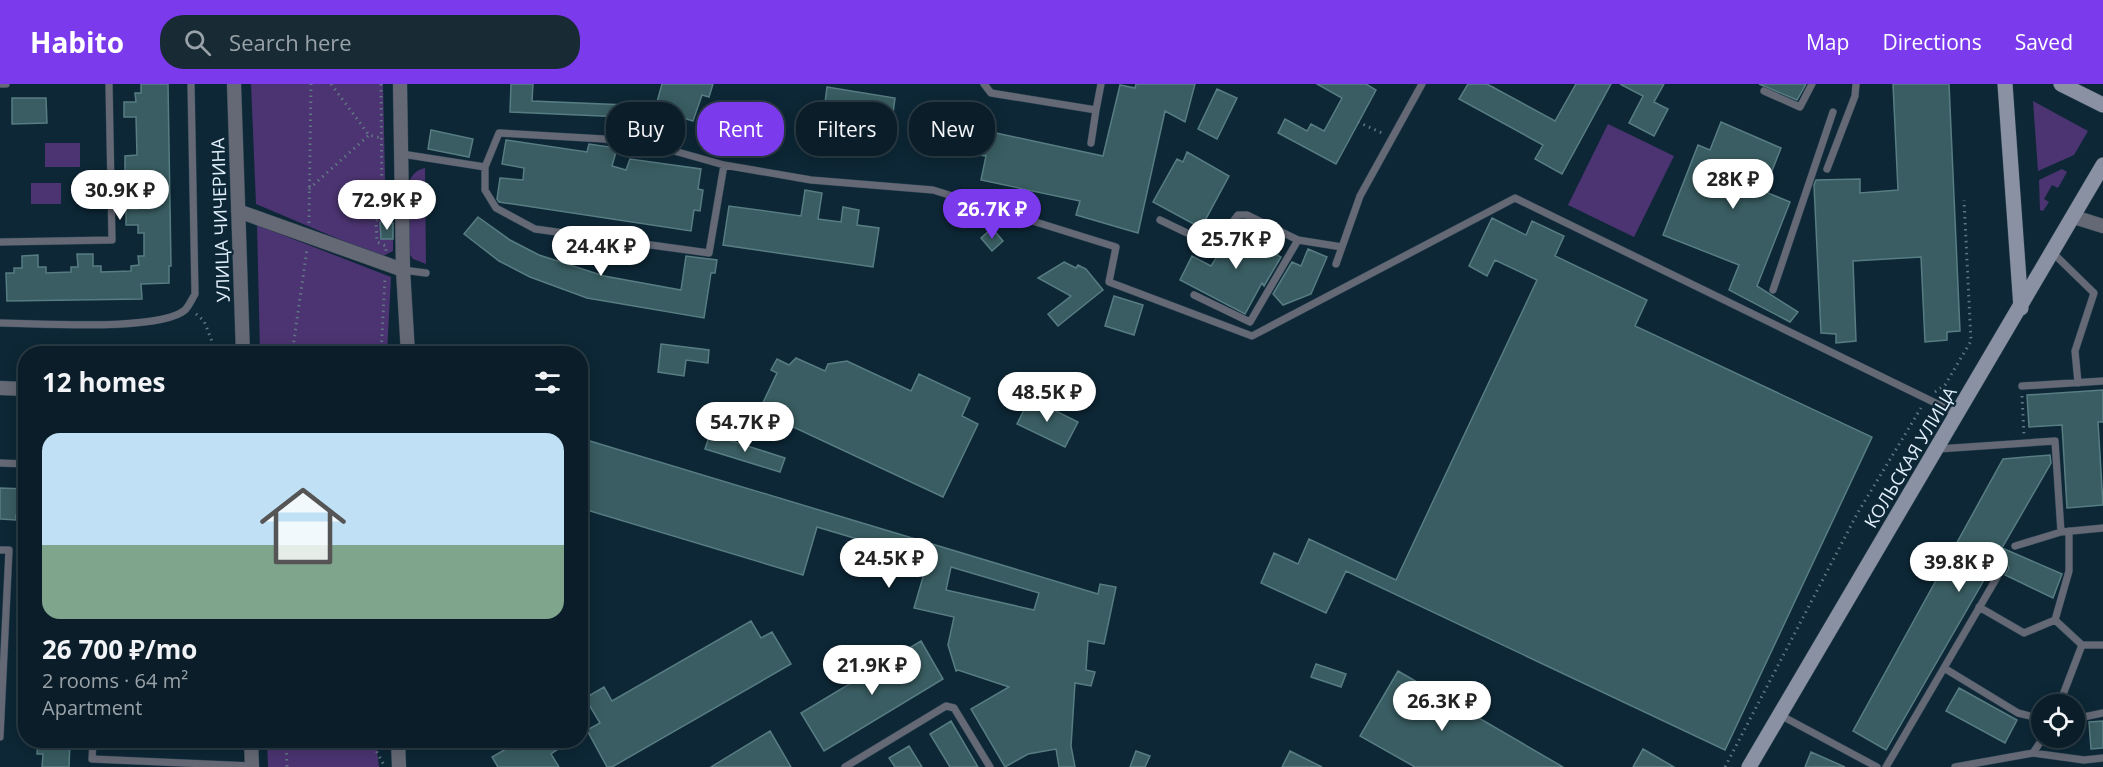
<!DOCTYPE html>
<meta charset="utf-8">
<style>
:root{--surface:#0a1d28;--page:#182a34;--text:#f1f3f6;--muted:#99a2a8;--line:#2a3b45;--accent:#7c3aed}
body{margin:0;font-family:"Open Sans",sans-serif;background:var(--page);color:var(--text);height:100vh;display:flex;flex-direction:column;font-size:22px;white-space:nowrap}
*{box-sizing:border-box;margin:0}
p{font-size:20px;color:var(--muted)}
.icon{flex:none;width:33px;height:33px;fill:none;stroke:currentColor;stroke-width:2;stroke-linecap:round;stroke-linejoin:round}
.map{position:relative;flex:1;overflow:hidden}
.drawer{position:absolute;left:18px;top:262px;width:570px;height:402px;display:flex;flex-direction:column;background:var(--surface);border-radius:24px;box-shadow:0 3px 15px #0003,0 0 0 2px var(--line)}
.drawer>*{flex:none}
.banner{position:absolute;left:606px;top:18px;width:570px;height:54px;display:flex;gap:12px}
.tools{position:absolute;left:2031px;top:610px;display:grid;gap:12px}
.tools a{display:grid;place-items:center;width:54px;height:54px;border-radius:50%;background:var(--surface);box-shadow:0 3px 15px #0003,0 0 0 2px var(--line);font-size:30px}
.price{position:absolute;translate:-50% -51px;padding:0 14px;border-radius:21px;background:#fff;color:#222;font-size:20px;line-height:39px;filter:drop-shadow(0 2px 3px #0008)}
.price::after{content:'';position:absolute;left:50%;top:36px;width:18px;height:14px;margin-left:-9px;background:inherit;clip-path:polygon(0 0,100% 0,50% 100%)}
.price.on{background:var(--accent);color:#fff}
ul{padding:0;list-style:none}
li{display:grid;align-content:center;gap:12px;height:318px;padding:0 24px}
li span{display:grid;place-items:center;height:186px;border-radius:18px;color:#555}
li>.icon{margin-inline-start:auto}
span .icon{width:108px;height:108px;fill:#fffc;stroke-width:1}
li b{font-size:26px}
h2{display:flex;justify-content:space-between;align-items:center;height:72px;padding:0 24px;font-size:26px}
.tag{padding:0 21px;border-radius:24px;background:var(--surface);box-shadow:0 3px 15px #0003,0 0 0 2px var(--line);font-size:21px;line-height:54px}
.tag.on{background:var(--accent);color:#fff}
header{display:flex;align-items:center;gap:36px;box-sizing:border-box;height:84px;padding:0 30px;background:var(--accent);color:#fff}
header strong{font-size:28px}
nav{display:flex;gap:33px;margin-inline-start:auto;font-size:21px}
.search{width:420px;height:54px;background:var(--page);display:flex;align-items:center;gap:15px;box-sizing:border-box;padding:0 21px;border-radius:24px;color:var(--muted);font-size:22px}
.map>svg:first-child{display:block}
.green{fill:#4b3471}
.building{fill:#395d62;stroke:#577d82;stroke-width:1.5;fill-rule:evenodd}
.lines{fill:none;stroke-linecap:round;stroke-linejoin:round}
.lane-casing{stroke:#2b4351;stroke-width:8}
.street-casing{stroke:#2b4351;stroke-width:15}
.secondary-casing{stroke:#2b4351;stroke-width:16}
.path{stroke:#617684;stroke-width:3;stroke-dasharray:1.5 4.5;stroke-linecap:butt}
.lane{stroke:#656975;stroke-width:7}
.street{stroke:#656975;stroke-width:14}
.secondary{stroke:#8991a3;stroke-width:15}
.labels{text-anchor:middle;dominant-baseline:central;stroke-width:4.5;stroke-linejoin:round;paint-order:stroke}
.street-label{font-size:18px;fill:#e0effa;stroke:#0d2736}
</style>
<header>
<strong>Habito</strong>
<div class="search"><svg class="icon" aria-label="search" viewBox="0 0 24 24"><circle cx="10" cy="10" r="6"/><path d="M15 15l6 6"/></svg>Search here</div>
<nav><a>Map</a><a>Directions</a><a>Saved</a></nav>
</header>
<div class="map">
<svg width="2103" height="683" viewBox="0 0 2103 683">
<rect width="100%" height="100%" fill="#0d2736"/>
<path class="green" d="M251,0H383L386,138L380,139L381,154L393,155V167L381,173L256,120Z
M2033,17L2088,47L2074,71L2038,87Z
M1608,40L1674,72L1634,153L1568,121Z
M45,59H80V83H45Z
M425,84L426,180L413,175L409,169C408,145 395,90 425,84Z
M2062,85L2067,88L2058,104L2052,101L2044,115L2049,118L2043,127L2040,126L2039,96Z
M31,99H61V120H31Z
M257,141L391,193L387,270H260Z
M267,657H376L379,683H268Z"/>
<path class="building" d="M141,0H168L171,182H169V199L141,200L142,215L7,217L6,189H14V184H22V172L38,171V183H46V189L71,188V183H78L77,170H93V182H101V188L131,187V182L139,181L138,172H144V149H138V141H126V125H138L137,87H125V72L137,71L136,33H124V18H136L135,9H141Z
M511,0H533L532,17L627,21L624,33L510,28Z
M662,0H713L709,13L702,11L693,37L655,25Z
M1136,0H1195L1185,38L1165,27L1138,149L1076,131L1080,117L981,96L986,72L972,70L974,53L989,56L991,48L1103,72L1120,1L1135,4Z
M1317,0H1366L1376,6L1336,80L1278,49L1285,35L1307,47L1311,40L1324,47L1342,14Z
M1468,0H1487L1555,37L1576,0H1611L1562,90L1535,75L1543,61L1459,15Z
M1620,0H1664L1654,18L1668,25L1654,52L1629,39L1643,12Z
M1759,0H1806L1797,16Z
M1893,0H1949L1960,247L1947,248V256L1925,258L1921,173L1853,177L1856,257L1836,259V250L1821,249L1814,101L1816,96L1860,95V109L1898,106Z
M827,3L895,14L890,52L822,42Z
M1217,5L1237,14L1217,55L1198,45Z
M12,14H46L47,39L12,40Z
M1721,38L1781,64L1766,102L1770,104L1768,109L1790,118L1757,202L1798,228L1790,238L1729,206L1739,181L1663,151L1698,61L1710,66Z
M431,46L473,55L469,73L428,65Z
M925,52L938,54L936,69L923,67Z
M506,56L587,68L589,60L617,64L612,82L626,86L630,75L701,85L698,105L703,106L700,127L694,126L691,147L499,118L497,115L500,94L523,96L524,84L502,80Z
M1187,68L1229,92L1201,144L1153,118L1177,75L1183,78Z
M805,106L822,109L818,135L841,138L843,123L859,126L857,141L879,144L873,183L723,161L729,122L801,132Z
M478,133L510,156L539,171L604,192L681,206L686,172L717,176L715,189H711L704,234L587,214L530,193L499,177L464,150Z
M1492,134L1526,151L1532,137L1564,152L1555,172L1647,216L1635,242L1872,353L1725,666L1346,487L1326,529L1261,499L1274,469L1298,480L1309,455L1396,496L1537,196L1495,176L1487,192L1469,182Z
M380,138L393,139V155H381Z
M1247,141L1283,160L1277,171L1281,173L1264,202L1262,199L1245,230L1180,196L1192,172L1211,182L1227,157L1236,162Z
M992,144L1003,157L992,167L981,154Z
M1308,165L1327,173L1311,210L1283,221L1273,210L1292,178L1301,182Z
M1064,178L1076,184L1078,181L1086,185L1103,206L1058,242L1048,230L1071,212L1038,194Z
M1114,212L1143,221L1134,251L1105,242Z
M661,260L709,266L708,279L686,276L684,292L658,288Z
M796,274L825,287L828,280L847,277L911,307L919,290L970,314L962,332L978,340L943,413L759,327L777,289L771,286L777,275L789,281Z
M2103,306V338H2098L2103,421L2067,424L2062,341L2029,343L2027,311Z
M1030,314L1078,338L1065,363L1017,340Z
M710,350L785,374L780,388L705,365Z
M580,354L1098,510L1100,500L1116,503L1104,560L1088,557L1086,586L1095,588L1091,602L1075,599L1071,662L1075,683H1059L1056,665L1028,670L1005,683L971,625L1009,603L958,586L956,587L948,561L954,533L914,524L928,476L817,443L803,491L580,424ZM951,483L1039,509L1034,526L946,506Z
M2050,371L2051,379L2002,464L2062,490L2053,514L2005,491L2009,484L2005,478H2000L1995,486L1991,484L1886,666L1853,647L2003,375Z
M0,404L26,405V431H16V436L0,435Z
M751,537L761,554L772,548L791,580L612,683H607L587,646L600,639L585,614L604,603L612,617Z
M921,557L943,595L824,667L801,629Z
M1316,580L1346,590L1341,603L1311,593Z
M1398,587L1563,683H1415L1360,652Z
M1959,604L2017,636L2005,659L1946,627Z
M951,637L978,683H950L930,650Z
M2103,637V664L2091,665L2089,638Z
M770,647L791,683H711Z
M38,657H70L69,683H42L43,670H37Z
M527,657H570L551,670L559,683H498L492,673L511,662L513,665Z
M909,662L922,683H895L889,674Z
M1643,665L1674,683H1633Z
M1136,667L1150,672L1145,683H1130Z
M1290,667L1322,683H1282Z
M1811,668L1845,683H1805Z"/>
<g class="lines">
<defs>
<path id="lane" d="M0,0H6
M984,0L991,9L1096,26L1101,0
M1764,7L1800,23L1812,0
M1091,59L1096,26
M402,70L485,83L499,49L604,55L660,63L724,81L811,96L933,106L1116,163L1109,198L1252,252L1515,114L1958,330
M485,83V106L496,124L535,145L709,169L724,81
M1827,85L1855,12L1856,0
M1160,136L1214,162L1238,131H1247L1298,156
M0,158L112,156L109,0
M2053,169L2094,209L2075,267L2078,299
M1336,180L1360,112L1422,0
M403,186L426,189
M1773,206L1833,28
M1194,211L1250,238L1298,156L1342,163
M0,239C37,239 159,248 185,226C189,222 192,215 195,210L191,0
M2022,302L2103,297
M1938,365L2055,357L2061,448
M0,379L26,380
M2069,447V487L2055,536L2082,561
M2015,462L2061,448L2103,444
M0,466H9L0,653
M1979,523L2024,549L2055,536
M1944,584L2018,629L2042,635
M2059,621L2082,561H2103
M1780,631L1877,683
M2074,635L2103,629
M93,657L92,675L252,682
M2033,669L2043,654
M845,683L946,622L954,624L990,683
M1886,683L2003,483
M1955,683L2033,669L2084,676L2103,674"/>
<path id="street" d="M234,0L243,270
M238,127L403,186L400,0
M2074,133L2103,142
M403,186L408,270
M0,304L26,305
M251,657L252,683
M398,657L399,683"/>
<path id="secondary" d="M2005,0L2021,224
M2061,0L2103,21
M1749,683L2103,81"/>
</defs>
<use href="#lane" class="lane-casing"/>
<use href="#street" class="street-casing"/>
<use href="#secondary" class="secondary-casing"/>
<path class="path" d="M331,0L369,51L381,54
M381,0L382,132L376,137L377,158L386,162V167
M1493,4L1495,0
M1358,38L1382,49
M309,105L369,51
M309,139L311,0
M196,230L204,237L217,270
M292,270L307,165
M381,270L385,195
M1935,308L1945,301L1971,257L1964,116
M2022,312L2024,351
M286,657L287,683
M371,657L385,683
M1725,683L1857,430L1921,324"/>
<use href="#lane" class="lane"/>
<use href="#street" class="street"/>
<use href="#secondary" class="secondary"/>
</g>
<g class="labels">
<g class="street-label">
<text transform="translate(220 136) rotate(-92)">УЛИЦА ЧИЧЕРИНА</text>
<text transform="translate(1910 373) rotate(-59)">КОЛЬСКАЯ УЛИЦА</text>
</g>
</g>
</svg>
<div class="tools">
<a><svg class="icon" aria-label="locate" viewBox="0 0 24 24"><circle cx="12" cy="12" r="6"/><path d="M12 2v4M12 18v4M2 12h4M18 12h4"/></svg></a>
</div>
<b class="price" style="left:1733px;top:126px">28K ₽</b>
<b class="price" style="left:120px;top:137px">30.9K ₽</b>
<b class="price" style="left:387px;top:147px">72.9K ₽</b>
<b class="price on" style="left:992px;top:156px">26.7K ₽</b>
<b class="price" style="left:1236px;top:186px">25.7K ₽</b>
<b class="price" style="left:601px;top:193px">24.4K ₽</b>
<b class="price" style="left:1047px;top:339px">48.5K ₽</b>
<b class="price" style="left:745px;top:369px">54.7K ₽</b>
<b class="price" style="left:889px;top:505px">24.5K ₽</b>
<b class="price" style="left:1959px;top:509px">39.8K ₽</b>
<b class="price" style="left:872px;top:612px">21.9K ₽</b>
<b class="price" style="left:1442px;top:648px">26.3K ₽</b>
<div class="banner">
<a class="tag">Buy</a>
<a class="tag on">Rent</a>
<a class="tag">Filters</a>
<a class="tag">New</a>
</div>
<section class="drawer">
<h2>12 homes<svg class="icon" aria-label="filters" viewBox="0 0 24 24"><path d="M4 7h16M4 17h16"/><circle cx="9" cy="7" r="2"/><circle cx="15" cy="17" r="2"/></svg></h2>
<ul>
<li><span style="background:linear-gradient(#bfe0f5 60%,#7fa58c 0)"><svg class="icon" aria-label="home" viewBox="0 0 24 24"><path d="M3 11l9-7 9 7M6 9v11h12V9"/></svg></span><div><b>26 700 ₽/mo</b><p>2 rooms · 64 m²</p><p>Apartment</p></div></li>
</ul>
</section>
</div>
